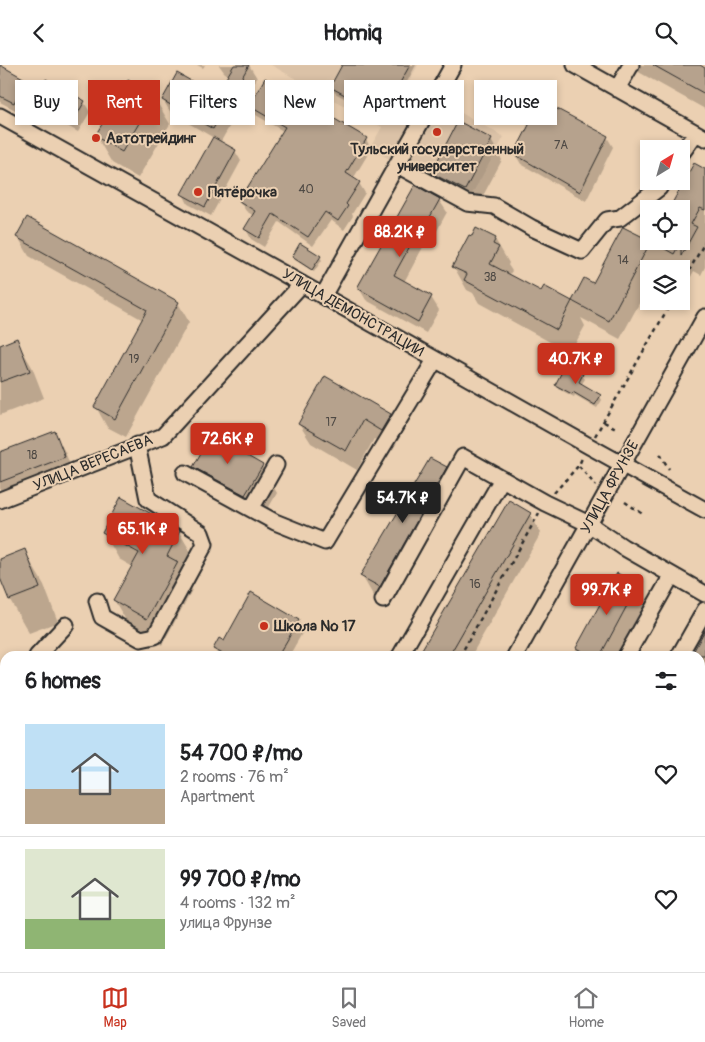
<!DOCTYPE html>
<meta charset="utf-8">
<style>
:root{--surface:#fff;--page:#f2f2f2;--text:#202124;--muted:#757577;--line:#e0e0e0;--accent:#c8321e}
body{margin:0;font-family:Pangolin,sans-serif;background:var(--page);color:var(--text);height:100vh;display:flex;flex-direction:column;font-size:19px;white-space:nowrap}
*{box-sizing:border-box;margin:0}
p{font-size:16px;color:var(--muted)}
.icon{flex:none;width:28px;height:28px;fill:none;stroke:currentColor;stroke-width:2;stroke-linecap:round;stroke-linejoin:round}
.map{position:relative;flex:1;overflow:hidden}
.drawer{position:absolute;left:0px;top:586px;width:705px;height:321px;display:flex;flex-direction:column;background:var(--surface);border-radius:15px 15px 0 0;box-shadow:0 2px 8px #0003}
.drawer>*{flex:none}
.guide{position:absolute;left:15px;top:15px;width:675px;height:45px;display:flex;gap:10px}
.needle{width:32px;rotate:37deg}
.controls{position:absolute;left:640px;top:75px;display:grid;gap:10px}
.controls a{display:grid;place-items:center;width:50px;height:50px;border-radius:0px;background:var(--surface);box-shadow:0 2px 8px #0003;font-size:25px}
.price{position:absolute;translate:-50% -42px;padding:0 11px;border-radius:5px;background:var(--accent);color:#fff;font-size:16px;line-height:32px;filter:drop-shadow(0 1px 2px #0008)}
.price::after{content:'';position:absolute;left:50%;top:30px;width:15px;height:11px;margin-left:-8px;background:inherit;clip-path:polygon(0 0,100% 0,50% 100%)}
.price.current{background:#222;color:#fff}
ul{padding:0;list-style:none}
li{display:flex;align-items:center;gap:15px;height:125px;padding:0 25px}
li+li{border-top:1px solid var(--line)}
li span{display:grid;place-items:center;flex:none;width:140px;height:100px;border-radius:0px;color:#555}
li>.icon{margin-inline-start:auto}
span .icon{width:60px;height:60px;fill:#fffc;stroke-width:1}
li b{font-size:21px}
h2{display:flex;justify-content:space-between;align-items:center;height:60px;padding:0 25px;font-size:21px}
.tag{padding:0 18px;border-radius:0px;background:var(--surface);box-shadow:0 2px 8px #0003;font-size:18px;line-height:45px}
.tag.current{background:var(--accent);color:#fff}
header{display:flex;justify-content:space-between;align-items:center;height:65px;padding:0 25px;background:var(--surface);font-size:22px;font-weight:700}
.dock{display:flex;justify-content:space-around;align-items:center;height:70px;border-top:1px solid var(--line);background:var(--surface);font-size:14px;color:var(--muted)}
.dock a{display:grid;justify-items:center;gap:2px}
.dock .current{color:var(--accent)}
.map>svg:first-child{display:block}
.built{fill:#dbc2a7}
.shadow{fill:#0003}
.building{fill:#b6a28d;stroke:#2b2b2b}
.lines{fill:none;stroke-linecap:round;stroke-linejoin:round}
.minor-tunnel{stroke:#c5af97;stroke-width:15;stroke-dasharray:15 8;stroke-linecap:butt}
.minor-casing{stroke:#2b2b2b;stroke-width:19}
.path{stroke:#2b2b2b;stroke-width:2.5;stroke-dasharray:4 4;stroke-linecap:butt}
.minor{stroke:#ebd0b2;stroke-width:15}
.poi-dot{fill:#c8321e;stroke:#ebd0b2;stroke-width:2}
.labels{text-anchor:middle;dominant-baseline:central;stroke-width:4;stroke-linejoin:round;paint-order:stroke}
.number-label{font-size:12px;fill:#4e4944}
.poi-label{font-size:15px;font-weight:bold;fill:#2b2b2b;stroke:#ebd0b2;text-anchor:start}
.street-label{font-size:15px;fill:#2b2b2b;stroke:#ebd0b2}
</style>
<header><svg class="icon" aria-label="back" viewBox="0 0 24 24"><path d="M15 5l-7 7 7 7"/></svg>Homiq<svg class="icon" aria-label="search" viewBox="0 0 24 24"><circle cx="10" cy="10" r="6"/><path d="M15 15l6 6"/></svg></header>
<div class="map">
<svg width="705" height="907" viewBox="0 0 705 907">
<rect width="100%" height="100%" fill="#ebd0b2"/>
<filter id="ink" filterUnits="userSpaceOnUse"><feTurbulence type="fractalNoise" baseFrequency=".02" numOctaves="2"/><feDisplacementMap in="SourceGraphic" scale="10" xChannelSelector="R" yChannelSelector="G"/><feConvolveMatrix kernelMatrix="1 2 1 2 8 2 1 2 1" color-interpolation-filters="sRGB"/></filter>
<g filter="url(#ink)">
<path class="built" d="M271,0H418L408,18L504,72L467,138L370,83L382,62Z"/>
<path class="shadow" d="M197,0H205L203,3Z
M219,0H249L257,13L220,78L235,86L241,96L211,151L188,139L183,129L214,73L171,48L163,35L217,32L229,11L224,7Z
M343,0H416L386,56L335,28L332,22Z
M626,0H697L705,4V44Z
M0,2L42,25L84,37L90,47L78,67L25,37L19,47L0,37Z
M154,32L170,59L138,113L112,98L96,71Z
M251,41L366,74L371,84L353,114L359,118L365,128L352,149L353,151L344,165L331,155L313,181L279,157L264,182L251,174L246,164L254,151L246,146L240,137L283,66L256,50Z
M516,47L537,48L607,72L613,82L586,136L521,99L515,89L529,61L522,57Z
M491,75L502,95L476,144L444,127L432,108Z
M705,105V202L701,210L694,206L689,215L681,211V204L668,203L663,194L658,204H649V220L620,274L581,253L585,261L570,288L479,238L473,228L467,225L454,202L495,174L509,198L508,200L512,206L509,210L542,228L544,223L573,238L585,215L594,220L624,163L652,178L653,176H681Z
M415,122L439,135L447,147L433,173L429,171L404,217L431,232L439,245L426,268L366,235L359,223Z
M18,172L178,238L189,257L126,372L107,362L96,342L143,255L29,191Z
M293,192H320L322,195L314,207L295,195Z
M16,275L32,302L44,333L0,350V281Z
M582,310L585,314L581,320L600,331L602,335L597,343L575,330L574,332L559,324L556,320Z
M390,350L402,369L393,384L374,374L357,405L311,378L299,359Z
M54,368L65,387L75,412L0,441V389Z
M262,401L277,428L261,456L210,429L195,402Z
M446,403L457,422L391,540L373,530L362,511Z
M530,449L541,468L471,591H420Z
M179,467L195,494L185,512L192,525L162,580L130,562L114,535L133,502L119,494L104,468Z
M24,486L44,520L58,557L29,568L10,535L0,510V496Z
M617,509L637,520L648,540L621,591H573Z
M298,556L304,565L289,591H219L214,584L225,577Z
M705,567V659L700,668V591H692Z
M0,679L5,683V718L0,724Z
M700,776L705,779V805L700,815Z
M5,804V879L0,886V811Z
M58,902H83L87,907H54Z
M166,902H222L212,907H168Z
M240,902H289L287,907H238Z
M394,902H441L439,907H392Z
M505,902H602L605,907H560L553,904L551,907H506Z
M652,902H681L683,907H649Z"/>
<path class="building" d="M0,0L41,23L46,14L85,36L72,58L19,28L14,38L0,31Z
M234,0H249L213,64L162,35L177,8L216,30Z
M342,0H410L382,50L330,22Z
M653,0H700L705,3V29Z
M265,13L367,73L346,108L360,117L346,139L348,141L338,156L325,147L308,172L273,149L259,173L244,164L255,146L239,136L285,62L249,41Z
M128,15L155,31L122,87L95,71Z
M542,36L608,71L580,127L514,89L531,56L515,47L521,37L537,46Z
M458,56L492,74L465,125L431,108Z
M213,72L236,85L205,142L181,129Z
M694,98L705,104V145L700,143L691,159L697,162L681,191V144H669Z
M415,120L440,134L425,161L422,159L394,210L432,231L418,257L357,223Z
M27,152L179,237L115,354L94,342L147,245L16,172Z
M623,162L649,175V176H681L674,189L651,176L609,256L572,236L584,213L593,218Z
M476,163L496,173L493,179L499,182L490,199L541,226L544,221L572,236L557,265L464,215L467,209L452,202L469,170L472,171Z
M300,178L321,191L312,205L292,192Z
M17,273L30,306L0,317V280Z
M566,299L583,309L579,317L601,330L595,340L573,327L572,329L555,320Z
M325,311L391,349L381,366L363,355L346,386L298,359Z
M55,366L65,392L0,417V387Z
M211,370L263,400L245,430L193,402Z
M430,393L447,402L380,522L360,511Z
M121,432L166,457L180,466L167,491L178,497L147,554L113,535L139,488L102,468Z
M509,435L531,448L449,591H418Z
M25,484L40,523L9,535L0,513V494Z
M617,508L638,520L600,591H591L576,583Z
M251,527L299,555L278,591H227L213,584L219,573L224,576Z
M705,565V591H691Z"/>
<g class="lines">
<path class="minor-tunnel" d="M239,902L247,907"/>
<defs>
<path id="minor" d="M575,0L705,73
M617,24L631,0
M0,51L277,205L589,381L705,445
M681,89L696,68
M397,100L467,138L494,141L532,163L582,186L607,155L620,153L659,123L663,116
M323,231L453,0
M185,408L275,457L325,477L435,295
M0,435L163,371L302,219
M251,444L276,400
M672,510L705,529
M383,535L463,392L545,438L589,459L623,482L672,510L626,591
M97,536L102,552L141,574L155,571L205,479L201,468L148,434L137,380
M37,591L66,560
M400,591L502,414
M515,591L705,252
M679,591L705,545
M0,635L5,648
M0,712L5,706
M700,736L705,727
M700,758L705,760
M700,822L705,812
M0,867L5,860
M96,902L98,907
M481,902L483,907
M160,903V902
M212,907L214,902
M338,907L340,902
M449,907L451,902
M622,907L625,902
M698,907L705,895"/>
</defs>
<use href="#minor" class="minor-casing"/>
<path class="path" d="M681,220L705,177
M604,357L618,364
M595,371L672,236
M660,389L669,404
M579,401L596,421
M554,428L579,400L583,391
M625,437L643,449
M460,591L539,448
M700,876L705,878
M282,907L285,902"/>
<use href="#minor" class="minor"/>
</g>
</g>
<g class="poi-dot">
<circle cx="437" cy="67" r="5"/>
<circle cx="96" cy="73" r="5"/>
<circle cx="198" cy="127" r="5"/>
<circle cx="264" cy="561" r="5"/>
</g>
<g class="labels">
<g class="number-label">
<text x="561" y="80">7А</text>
<text x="306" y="124">40</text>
<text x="623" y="195">14</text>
<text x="490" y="212">38</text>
<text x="134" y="294">19</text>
<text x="331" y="357">17</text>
<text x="32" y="390">18</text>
<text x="475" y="519">16</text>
</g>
<g class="poi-label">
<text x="106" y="73">Автотрейдинг</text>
<text x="437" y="84" text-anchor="middle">Тульский государственный<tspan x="437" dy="17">университет</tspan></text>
<text x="208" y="127">Пятёрочка</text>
<text x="274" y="561">Школа № 17</text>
</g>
<g class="street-label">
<text transform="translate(353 248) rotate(30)">УЛИЦА ДЕМОНСТРАЦИИ</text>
<text transform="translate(93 398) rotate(-22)">УЛИЦА ВЕРЕСАЕВА</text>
<text transform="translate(610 422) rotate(-61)">УЛИЦА ФРУНЗЕ</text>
</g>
</g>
</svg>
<div class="controls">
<a><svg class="needle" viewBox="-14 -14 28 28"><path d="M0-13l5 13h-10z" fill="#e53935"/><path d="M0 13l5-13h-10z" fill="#757577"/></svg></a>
<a><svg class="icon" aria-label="locate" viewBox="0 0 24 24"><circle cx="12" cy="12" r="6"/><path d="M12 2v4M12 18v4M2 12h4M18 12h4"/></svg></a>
<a><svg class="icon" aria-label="layers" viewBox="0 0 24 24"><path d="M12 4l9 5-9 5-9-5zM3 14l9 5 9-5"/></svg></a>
</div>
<b class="price" style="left:400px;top:193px">88.2K ₽</b>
<b class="price" style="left:576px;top:320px">40.7K ₽</b>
<b class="price" style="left:228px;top:400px">72.6K ₽</b>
<b class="price current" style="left:403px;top:459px">54.7K ₽</b>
<b class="price" style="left:143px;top:490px">65.1K ₽</b>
<b class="price" style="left:607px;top:551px">99.7K ₽</b>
<div class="guide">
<a class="tag">Buy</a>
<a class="tag current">Rent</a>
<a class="tag">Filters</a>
<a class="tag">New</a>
<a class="tag">Apartment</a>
<a class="tag">House</a>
</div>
<section class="drawer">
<h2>6 homes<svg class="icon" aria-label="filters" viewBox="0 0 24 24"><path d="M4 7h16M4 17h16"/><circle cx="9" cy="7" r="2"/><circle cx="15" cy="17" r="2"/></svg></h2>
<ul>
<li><span style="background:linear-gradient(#bfe0f5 65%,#b9a48a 0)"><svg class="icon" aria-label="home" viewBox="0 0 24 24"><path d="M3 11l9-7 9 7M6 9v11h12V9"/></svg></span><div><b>54 700 ₽/mo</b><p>2 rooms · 76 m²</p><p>Apartment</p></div><svg class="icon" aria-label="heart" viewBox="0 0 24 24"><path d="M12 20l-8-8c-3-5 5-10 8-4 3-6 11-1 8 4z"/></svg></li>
<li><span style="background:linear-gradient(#dfe7d0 70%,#8fb573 0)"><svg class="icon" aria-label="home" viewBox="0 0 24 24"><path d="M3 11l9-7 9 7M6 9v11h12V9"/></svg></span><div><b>99 700 ₽/mo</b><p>4 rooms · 132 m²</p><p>улица Фрунзе</p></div><svg class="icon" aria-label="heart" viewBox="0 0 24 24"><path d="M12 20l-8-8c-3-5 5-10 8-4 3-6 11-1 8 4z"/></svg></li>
</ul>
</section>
</div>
<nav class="dock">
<a class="current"><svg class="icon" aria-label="map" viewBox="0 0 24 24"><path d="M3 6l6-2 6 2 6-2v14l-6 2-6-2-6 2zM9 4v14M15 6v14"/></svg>Map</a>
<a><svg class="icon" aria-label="saved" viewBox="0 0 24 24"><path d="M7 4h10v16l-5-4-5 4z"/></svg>Saved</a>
<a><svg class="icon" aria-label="home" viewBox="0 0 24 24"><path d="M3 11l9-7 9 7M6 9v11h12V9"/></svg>Home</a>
</nav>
